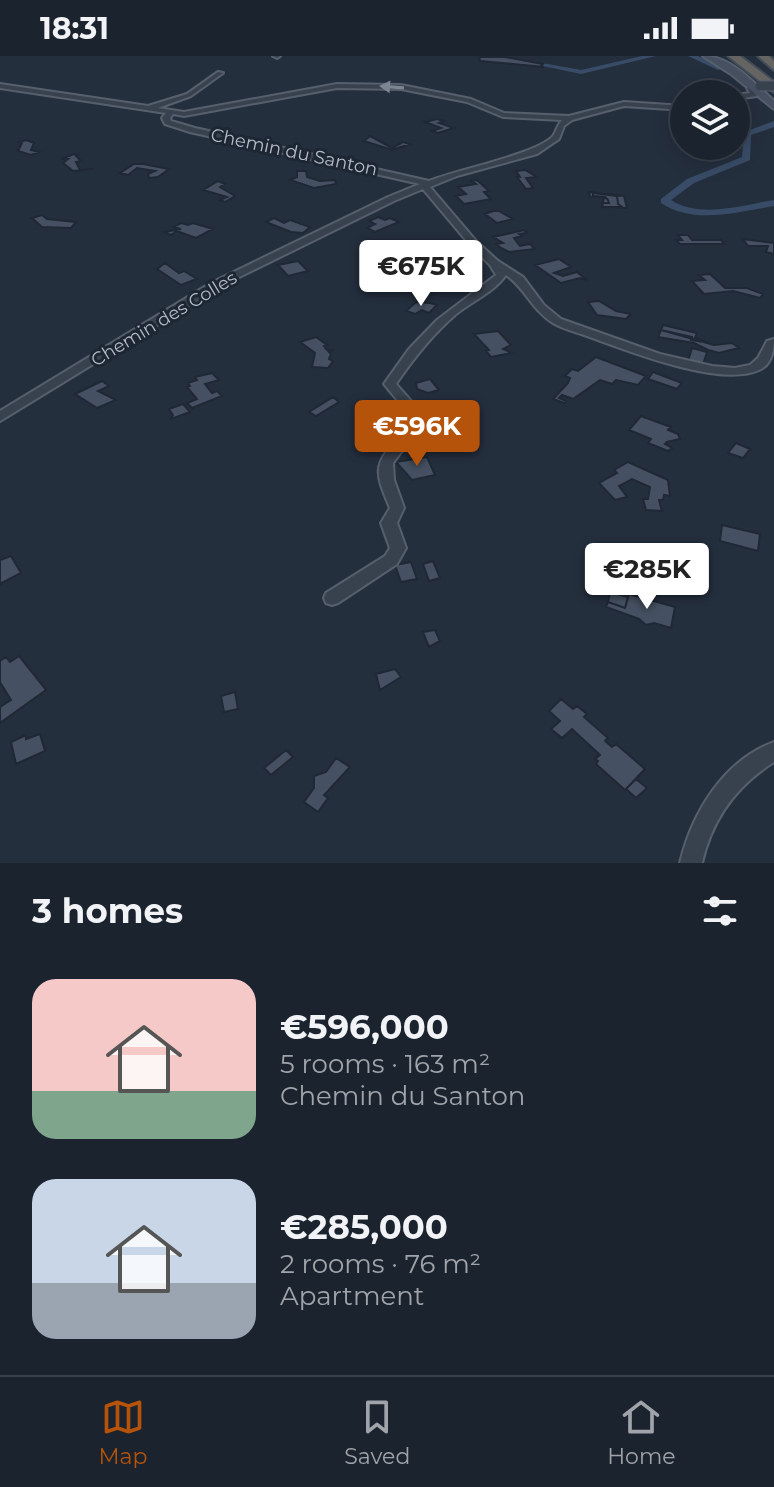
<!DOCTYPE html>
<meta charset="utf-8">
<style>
:root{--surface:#1b232e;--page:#242b36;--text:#f1f3f6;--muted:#a0a4aa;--line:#39404a;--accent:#b45309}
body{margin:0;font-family:Montserrat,sans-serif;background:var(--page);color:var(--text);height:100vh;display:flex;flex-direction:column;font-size:30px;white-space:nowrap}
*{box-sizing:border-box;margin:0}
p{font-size:26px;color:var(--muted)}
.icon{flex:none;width:44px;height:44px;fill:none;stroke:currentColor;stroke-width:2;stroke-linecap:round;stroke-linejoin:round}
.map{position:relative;height:807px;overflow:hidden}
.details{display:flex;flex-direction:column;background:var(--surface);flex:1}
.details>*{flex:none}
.buttons{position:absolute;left:670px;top:24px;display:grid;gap:16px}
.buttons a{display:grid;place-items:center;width:80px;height:80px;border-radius:50%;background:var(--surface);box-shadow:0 4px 20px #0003,0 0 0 2px var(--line);font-size:40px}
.price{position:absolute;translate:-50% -68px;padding:0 18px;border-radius:8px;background:#fff;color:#222;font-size:26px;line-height:52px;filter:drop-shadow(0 2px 4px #0008)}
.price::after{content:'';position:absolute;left:50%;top:48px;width:24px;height:18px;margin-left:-12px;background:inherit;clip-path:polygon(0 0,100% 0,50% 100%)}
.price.current{background:var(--accent);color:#fff}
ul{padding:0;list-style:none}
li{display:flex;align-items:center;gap:24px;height:200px;padding:0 32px}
li span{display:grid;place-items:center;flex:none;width:224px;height:160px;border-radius:24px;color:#555}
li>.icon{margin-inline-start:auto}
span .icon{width:96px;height:96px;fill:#fffc;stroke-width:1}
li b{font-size:34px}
h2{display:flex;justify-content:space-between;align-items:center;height:96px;padding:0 32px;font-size:34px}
.status{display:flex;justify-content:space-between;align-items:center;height:56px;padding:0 40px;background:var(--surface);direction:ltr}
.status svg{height:22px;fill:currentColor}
.dock{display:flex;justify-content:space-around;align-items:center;height:112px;border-top:2px solid var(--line);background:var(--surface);font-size:22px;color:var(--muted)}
.dock a{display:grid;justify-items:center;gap:4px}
.dock .current{color:var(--accent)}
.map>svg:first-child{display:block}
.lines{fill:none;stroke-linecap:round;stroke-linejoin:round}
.canal{fill:#394c67;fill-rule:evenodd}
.building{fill:#455162;stroke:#1f2835;stroke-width:2;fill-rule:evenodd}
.minor-casing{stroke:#565f6c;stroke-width:4}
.secondary-casing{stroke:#565f6c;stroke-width:4}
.trunk-casing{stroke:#434c59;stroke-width:4}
.minor{fill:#38414e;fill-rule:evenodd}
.secondary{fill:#465061;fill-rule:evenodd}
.trunk{fill:#656462;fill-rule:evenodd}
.tertiary-bridge-casing{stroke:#565f6c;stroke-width:11;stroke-linecap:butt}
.tertiary-bridge{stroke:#38414e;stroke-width:9}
.oneway{fill:#7c8592}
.labels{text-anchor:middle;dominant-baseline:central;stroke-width:6;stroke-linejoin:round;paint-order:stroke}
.far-street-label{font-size:18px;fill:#b4bcc9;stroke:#1d2633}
</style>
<div class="status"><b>18:31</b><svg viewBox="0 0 49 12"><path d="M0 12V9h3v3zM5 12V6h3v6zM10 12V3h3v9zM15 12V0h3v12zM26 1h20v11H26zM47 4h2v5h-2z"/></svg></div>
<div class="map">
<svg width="774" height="807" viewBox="0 0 774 807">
<rect width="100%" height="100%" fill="#242f3e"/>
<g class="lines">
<path class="canal" d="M642,0H656L581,18L538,9L542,7L581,14Z
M688,0H698L725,12L718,14Z
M774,65V71L751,79L750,104L694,127L671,144C700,163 743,149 774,144V150C738,156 694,169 661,147V143L687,123L742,101L744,76Z"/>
</g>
<path class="building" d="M479,1H505L543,8L540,11H544L480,5Z
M437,63L444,65L439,67L454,72L438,77L432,75L441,72L425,66Z
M370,80L392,92L403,86L410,88L392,94L364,85Z
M26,84L34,87L31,94L39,96L31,99L18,95L22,87L19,86Z
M74,98L78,99L76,100L81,105L76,106L80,114L93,113L73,115L63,107L68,103H61Z
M134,108H143L169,113L158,121L149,122L148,118L155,115L137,112L128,119L120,117Z
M525,114L537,121L526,122L533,132L526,133L517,121H520L516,115Z
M297,115H306L307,121L320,125L335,124L336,128L314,132L290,124L297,121Z
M477,124L489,135L484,136L491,143L464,148L456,140L466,138L458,131L476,128L472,125Z
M218,125L225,128L220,131L235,140L225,146L220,144L227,141L203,134Z
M589,136L624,140L627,152L602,151L604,141H590ZM593,137L617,140L618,148L622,151H603L602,147H609L608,144L605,141L593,140Z
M593,137L617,140L618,148L622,151H603L602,147H609L608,144L605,141L593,140Z
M493,155H499L513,163L497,167L485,158Z
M42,159L47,163L76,166L71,172L42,171L32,162Z
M378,161L385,164L390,162L399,166L375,176L367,172L375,168L369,165Z
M274,162L284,167L290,164L310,171L303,177L291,176L266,166Z
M181,167L188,169L193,167L213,173L196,182L177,175L171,179L164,176L181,173L173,171Z
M524,174L527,177L519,178L522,180L514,182L520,190L530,188L535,193L509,196L501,192L496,188L503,187L493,181Z
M678,179H688L692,184H721L724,188H680L676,184H682Z
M743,183L774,187V198L766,196L768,190H748Z
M559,203L571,211L554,217L563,220L577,216L588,225L580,222L561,227L535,209Z
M298,205L308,215L288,220L278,209Z
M165,207L179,217L184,215L197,223L181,229L157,213Z
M434,207L446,211L462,220L443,223L421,212Z
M710,218L725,232H747L763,238L760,242L733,235L704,238L692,225L705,224L699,219Z
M599,245L616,255L631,258L626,263L597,259L588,246Z
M416,246L430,247L437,249L429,257L422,254L415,258L406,255Z
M663,269L697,277L695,282L710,287L691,284L692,281L661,274Z
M661,274L714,289L732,287L739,292L719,297L708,294L694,287L658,281Z
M498,275L511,289L503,293L512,297L491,301L486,295L489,294L474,278Z
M316,281L327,289L324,290L326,293L334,294L328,295L331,298L329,303L333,305L328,312L312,311L315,297L300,286Z
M692,292L707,296L703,309L688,305Z
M596,301L646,320L638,329L616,324L612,328L600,324L573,343L562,339L559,342L566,345L564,347L553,343L568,327L570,322L565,320L572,313L578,315Z
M653,316L682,327L677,333L648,323Z
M212,317L219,324L205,328L212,337L217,335L222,340L192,352L187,347L197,343L187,331L190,330L188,327L197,324L195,321Z
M430,323L439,334L428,337L417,333L416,327Z
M102,325L109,330L98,335L116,344L97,352L75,338Z
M333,341L339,346L316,360L309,356Z
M183,348L190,356L171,363L173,359L169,353Z
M641,360L671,371L668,374L678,378L680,383L667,386L665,388L672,392L668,395L648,387L651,383L629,374Z
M736,387L750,393L743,402L728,397Z
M427,401L435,419L412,424L396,406Z
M628,406L668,424L670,440L664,439L663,444H659L662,455L646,454L643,443H648L650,431L632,423L619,430L627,441L615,444L599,427L617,417L614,414Z
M722,469L760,478L758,495L720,485Z
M11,500L21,517L0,528V504Z
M433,505L440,522L429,525L423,508Z
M411,506L417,523L401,526L395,509Z
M610,536L628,541L625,552L608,546Z
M629,538L675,551L671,572L654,567L646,569L639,563L606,551L608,546L625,552Z
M435,574L440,585L429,591L423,576Z
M19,600L46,634L0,667V651L11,644L0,626V605L6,601L10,606Z
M395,613L401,621L380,634L376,618Z
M235,636L238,653L224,656L221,640Z
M561,643L573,653L577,650L587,658L584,661L608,682L605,685L612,691L616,688L645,713L625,734L596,708L598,705L595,703L600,699L572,673L562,682L551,673L560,665L549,655Z
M40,678L45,695L16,708L11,686L26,679V683Z
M286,694L293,701L271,719L264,712Z
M336,702L350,711L324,739L328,742L318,756L304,746L314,732V720L326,716Z
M636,723L647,732L636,742L626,733Z"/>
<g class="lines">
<defs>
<path id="minor" d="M273,0H280L277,2Z
M218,16L223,17L191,40L158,52L184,56L337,28L401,29L471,43L504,57L569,60L624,46L684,50V54L624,50L572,64L564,70L559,83L537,98L457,120L430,131L476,185L498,205L523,221L544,249L561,263L660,298L712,310L735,312L750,309L758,302L767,285L774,283C774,295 771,309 759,314C720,332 626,294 587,280C576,276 563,273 553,267C533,255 525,232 506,219C493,237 472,245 455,259C432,279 413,303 396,328L427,363L423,377L401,396L393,407L394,424L404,452L397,467L406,492L397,508L338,547L332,549L326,547L324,542L326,537L385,500L390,492L381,467L390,452C377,421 370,408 399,383C406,377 411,374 413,363L384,328L409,293L437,264L496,219L490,209L470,189L423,133L394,145L219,231L0,365V355L211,227L388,141L420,128L190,76L165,68L162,62L166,57L0,32V28L148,50L187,38ZM337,32L401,33L467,46L503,61L562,64C557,69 557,75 553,80C537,98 456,114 429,125L195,72L171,65L170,62L173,58L184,60Z
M750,30L757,40L736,43V39L750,37L747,32Z
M774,686V706C736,730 712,763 702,807H680C692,757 723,705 774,686Z"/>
<path id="secondary" d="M703,0C731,0 754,27 774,45V53L731,18Z"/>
<path id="trunk" d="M728,0H740L774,26V36Z
M758,0H769L774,5V14Z"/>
</defs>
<use href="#minor" class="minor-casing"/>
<use href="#secondary" class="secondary-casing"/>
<use href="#trunk" class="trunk-casing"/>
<use href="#minor" class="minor"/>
<use href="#secondary" class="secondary"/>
<use href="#trunk" class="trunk"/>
<defs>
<path id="tertiary-bridge" d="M760,30H774"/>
</defs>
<use href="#tertiary-bridge" class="tertiary-bridge-casing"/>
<use href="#tertiary-bridge" class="tertiary-bridge"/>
</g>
<defs><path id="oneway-solid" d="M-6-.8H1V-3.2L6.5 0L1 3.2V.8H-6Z" transform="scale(2)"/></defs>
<use class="oneway" href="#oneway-solid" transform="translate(392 31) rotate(-176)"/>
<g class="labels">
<g class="far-street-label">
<text transform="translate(294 96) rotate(12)">Chemin du Santon</text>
<text transform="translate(164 263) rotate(-31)">Chemin des Colles</text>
</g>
</g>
</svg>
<div class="buttons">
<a><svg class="icon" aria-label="layers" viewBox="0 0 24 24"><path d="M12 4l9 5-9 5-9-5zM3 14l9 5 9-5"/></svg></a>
</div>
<b class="price" style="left:421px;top:252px">€675K</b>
<b class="price current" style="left:417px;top:412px">€596K</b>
<b class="price" style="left:647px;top:555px">€285K</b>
</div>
<section class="details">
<h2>3 homes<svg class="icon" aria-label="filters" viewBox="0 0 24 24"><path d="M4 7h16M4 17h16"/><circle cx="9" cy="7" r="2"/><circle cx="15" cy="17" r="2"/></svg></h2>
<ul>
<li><span style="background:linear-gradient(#f6c9c9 70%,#7fa58c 0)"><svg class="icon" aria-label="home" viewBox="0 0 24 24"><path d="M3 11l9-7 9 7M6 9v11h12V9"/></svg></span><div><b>€596,000</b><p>5 rooms · 163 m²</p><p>Chemin du Santon</p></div></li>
<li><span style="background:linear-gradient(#c9d6e8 65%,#9aa5b1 0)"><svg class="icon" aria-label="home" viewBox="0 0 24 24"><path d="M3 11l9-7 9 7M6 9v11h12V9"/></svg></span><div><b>€285,000</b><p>2 rooms · 76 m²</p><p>Apartment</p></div></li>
</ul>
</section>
<nav class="dock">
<a class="current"><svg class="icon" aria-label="map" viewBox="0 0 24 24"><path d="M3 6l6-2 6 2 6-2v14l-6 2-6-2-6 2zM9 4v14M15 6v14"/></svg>Map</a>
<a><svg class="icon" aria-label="saved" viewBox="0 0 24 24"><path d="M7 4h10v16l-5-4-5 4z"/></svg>Saved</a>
<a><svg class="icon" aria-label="home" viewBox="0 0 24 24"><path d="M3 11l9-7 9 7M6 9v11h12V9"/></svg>Home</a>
</nav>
